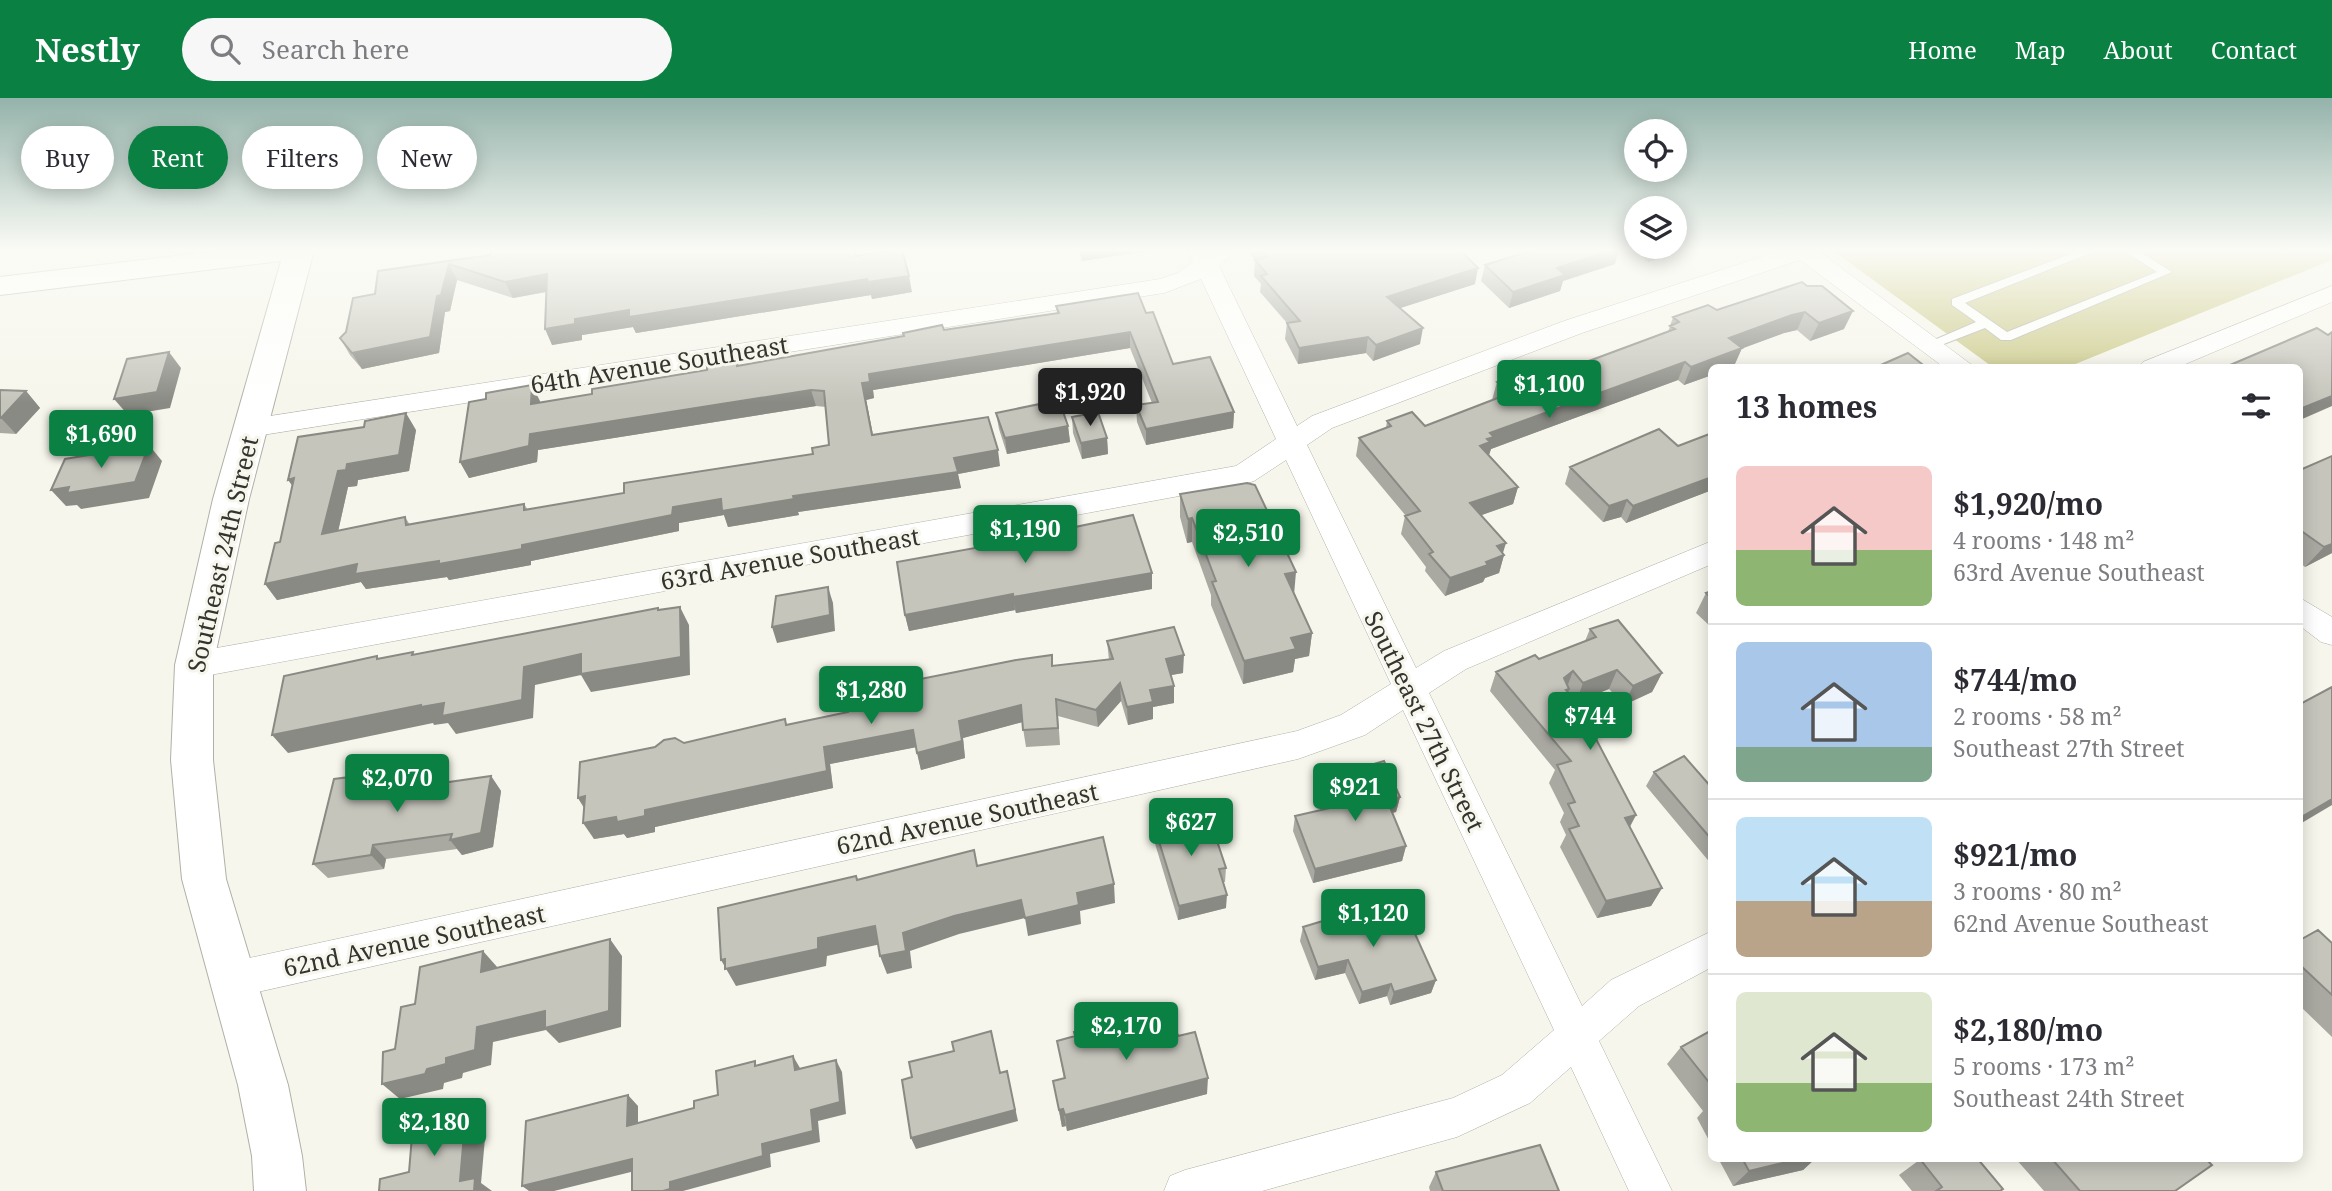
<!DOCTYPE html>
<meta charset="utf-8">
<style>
:root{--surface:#fff;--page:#f7f7f7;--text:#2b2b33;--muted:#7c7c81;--line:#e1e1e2;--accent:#0b8043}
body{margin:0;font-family:"Noto Serif",serif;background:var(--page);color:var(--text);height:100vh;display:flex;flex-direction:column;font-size:26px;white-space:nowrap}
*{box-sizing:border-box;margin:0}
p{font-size:23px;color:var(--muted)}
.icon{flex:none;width:38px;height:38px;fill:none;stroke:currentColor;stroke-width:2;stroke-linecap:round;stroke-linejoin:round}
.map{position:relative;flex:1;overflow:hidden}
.sheet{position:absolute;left:1708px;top:266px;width:595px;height:798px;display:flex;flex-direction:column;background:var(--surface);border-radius:10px;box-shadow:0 4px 18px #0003}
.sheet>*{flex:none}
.guide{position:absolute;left:21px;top:28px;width:665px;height:63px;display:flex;gap:14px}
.fabs{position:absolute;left:1624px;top:21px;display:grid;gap:14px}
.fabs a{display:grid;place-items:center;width:63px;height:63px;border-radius:50%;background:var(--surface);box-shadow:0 4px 18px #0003;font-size:35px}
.price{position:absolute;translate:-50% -60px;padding:0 16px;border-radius:7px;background:var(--accent);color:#fff;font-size:23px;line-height:46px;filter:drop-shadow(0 2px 4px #0008)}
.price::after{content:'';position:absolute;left:50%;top:42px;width:21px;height:16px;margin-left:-10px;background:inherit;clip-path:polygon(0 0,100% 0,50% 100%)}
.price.active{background:#222;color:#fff}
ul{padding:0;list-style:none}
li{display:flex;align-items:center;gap:21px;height:175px;padding:0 28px}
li+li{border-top:2px solid var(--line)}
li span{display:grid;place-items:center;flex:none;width:196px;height:140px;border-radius:10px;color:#555}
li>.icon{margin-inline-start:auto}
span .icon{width:84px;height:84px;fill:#fffc;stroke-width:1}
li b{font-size:30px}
h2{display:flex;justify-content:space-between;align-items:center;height:84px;padding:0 28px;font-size:30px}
.chip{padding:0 24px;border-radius:32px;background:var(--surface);box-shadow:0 4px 18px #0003;font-size:24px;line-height:63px}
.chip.active{background:var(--accent);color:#fff}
header{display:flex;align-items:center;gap:42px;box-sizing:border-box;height:98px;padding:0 35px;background:var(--accent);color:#fff}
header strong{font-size:33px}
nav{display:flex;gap:38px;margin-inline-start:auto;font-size:24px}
.search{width:490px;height:63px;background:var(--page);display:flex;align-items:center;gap:18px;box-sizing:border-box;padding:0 24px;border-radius:38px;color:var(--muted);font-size:26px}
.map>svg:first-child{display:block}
.green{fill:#cac986}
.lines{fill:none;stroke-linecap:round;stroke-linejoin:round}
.lane-casing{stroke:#b0b0a7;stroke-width:2}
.street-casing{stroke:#b0b0a7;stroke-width:1}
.secondary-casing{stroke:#b0b0a7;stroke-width:2}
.lane{fill:#fff;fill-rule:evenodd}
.street{fill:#fff;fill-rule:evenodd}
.secondary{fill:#fff;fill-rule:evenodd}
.wall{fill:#a9a9a2}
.shaded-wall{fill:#8a8a84}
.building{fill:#c5c5bc;stroke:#8a8a84;stroke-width:2}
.labels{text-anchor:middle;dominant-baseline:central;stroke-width:6;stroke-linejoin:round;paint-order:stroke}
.street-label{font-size:24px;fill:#33332f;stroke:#f6f6ec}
</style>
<header>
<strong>Nestly</strong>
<div class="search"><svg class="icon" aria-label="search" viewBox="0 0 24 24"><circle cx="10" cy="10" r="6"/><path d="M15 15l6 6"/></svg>Search here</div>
<nav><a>Home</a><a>Map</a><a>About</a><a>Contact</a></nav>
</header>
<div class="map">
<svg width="2332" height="1093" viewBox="0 0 2332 1093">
<rect width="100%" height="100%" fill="#f6f6ec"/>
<path class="green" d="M1832,152H2332V162L2068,269L1994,270Z"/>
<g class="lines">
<defs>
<path id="lane" d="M2081,152H2098L1965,205L2007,234L2157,174L2123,152H2137L2172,174L2011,242H2001L1985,230L1936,249L1931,250L1925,246L1976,224L1952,207V201Z"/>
<path id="street" d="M1187,152H1236L1219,168L1297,328L1312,318L1564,223L1783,152H1817L1976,270H1945L1800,162L1582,235L1332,330L1307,347L1416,570L1444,553L1712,443V466L1466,571L1429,595L1582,908L1611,882L1712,833V869L1639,908L1599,943L1672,1093H1629L1571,969L1530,1005L1457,1039L1262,1093H1164L1170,1078L1185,1072L1453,1000L1502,977L1554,932L1403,612L1365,637L1298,661L231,900L218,895L212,882L218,869L231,864L1297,633L1341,617L1391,586L1286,362L1254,383L1244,386L194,580L183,576L178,567L183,558L194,554L1236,368L1276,341L1201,181L1164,195L250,339L240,336L236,330L240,324L250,321L1160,181L1178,175L1193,164Z
M2332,188V204L2176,270H2139L2143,264Z
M2300,500L2332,519V547L2321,544L2300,528Z"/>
<path id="secondary" d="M226,152H314L249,401L213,567V662L226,781L288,987L302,1058L306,1093H254L252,1058L238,987L182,781L171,662L175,567L213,401L281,163L0,197V179Z"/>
</defs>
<use href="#lane" class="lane-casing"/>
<use href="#street" class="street-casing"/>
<use href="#secondary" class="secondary-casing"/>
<use href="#lane" class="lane"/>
<use href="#street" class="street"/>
<use href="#secondary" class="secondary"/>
</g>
<path class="wall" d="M1078,152H1148V153L1082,163Z
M1250,152H1460L1475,186L1400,210L1420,246L1373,263L1366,255L1298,266L1285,241L1287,225L1260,194L1261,186L1254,178L1255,162L1250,156Z
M1633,152H1686L1648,164Z
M490,157L856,158L912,194L872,201L871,197L636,235L633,229L582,237V242L552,247L547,194L513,200L457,182L450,213L445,214L439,255L362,271L350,257L340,240L346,234L375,196L378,173Z
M1615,166L1563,183L1560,193L1509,210L1481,183L1485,167Z
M1802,184L1844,231L1810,243L1797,232L1784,235L1742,250L1734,268L1712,270V277L1684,287L1678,282L1491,351L1489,357L1518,389L1513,406L1481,417L1504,457L1499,475L1485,480L1483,484L1445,498L1425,473L1426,469L1401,436L1405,418H1406L1356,358L1359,340L1386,330L1387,323L1425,328L1492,302L1497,284L1551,277L1668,234L1673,219L1717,212Z
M1056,208L1146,215L1173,266L1234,314L1233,330L1146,347L1137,324L1136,307L1152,305L1130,250L873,292L874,300L866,302L873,337L1000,368L958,376L961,390L798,414L799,417L728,429L724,417L679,425V433L531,463V467L449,482L447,479L366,491L361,484L277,502L265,486L280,444L416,332L409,373L358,382L357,388L348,389L338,433L405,419L410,427L524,406L528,412L624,395L813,356L829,347L826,309L816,308L538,352L537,364L469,380L460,364L540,303V305L592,296L707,272L737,262L739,268L944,232L1057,215Z
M0,292L26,293L40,310L16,336L0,335Z
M996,315L1068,328L1070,344L1007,356L999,331Z
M1072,319L1107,340L1108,356L1082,361L1073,335Z
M1712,335V392L1626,425L1621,419L1603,424L1565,386L1570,369L1678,348Z
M2332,358V455L2305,469L2300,465V372Z
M1180,396L1294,495L1312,535L1309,558L1295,561L1293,574L1243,586L1211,507V497L1192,444L1187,445L1180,419Z
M1015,424L1046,435L1152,491L1016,515L1015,512L909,533L905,517L1017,442Z
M1712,493V530L1696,515L1706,495Z
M1590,531L1662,575L1652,594L1624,607L1609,591L1576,604L1636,717L1630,729L1662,790L1651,808L1597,820L1560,749L1566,737L1560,724L1564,715L1549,685L1555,672L1490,593L1496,574L1539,561L1585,543Z
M1107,543L1183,575L1171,577L1174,588V605L1153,609V621L1128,627L1121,603L1098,629L1058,618L1060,647L1026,649L1022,624L963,640L965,660L921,672L916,649L830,666L833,690L655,729V734L627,740L624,736L594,741L584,710L578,700L787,627L848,614L1052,557L1053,568L1109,562Z
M1357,671L1400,699L1396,714L1392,715L1406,748L1402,763L1313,785L1293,733L1295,718L1361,703L1354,686Z
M1654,674L1712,690V767L1646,688Z
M491,678L501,693L493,749L462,757L457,751L386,761L384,771L328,780L313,766L402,689V690Z
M1153,724L1226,770L1225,784H1223L1226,810L1178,822L1153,739Z
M1338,824L1436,882L1431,895L1390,907L1387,898L1359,906L1345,875L1315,882L1300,843L1303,829Z
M2300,842L2332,845V939L2300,908Z
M1712,932V1048L1697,1020L1703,1013L1667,966L1681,949Z
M1178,938L1207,996L1067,1033L1066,1028L1062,1029L1053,983L1064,981L1057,943Z
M1718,1060H1816L1803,1072L1733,1088Z
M1922,1060L2000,1093H1912L1899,1077Z
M2015,1060H2205L2175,1093H2044Z
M1436,1074L1559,1093H1430L1429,1089Z"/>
<path class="shaded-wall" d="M1082,152H1148V153L1082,163Z
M1613,152H1619L1615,166L1563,183L1560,193L1509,210L1513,194L1557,170Z
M1652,152H1686L1648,164Z
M449,166L457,182L450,213L445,214L439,255L362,271L352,255L437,198Z
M1478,170L1475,186L1385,215L1387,199Z
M547,176L555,192L513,200L505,184Z
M909,178L912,194L872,201L868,184Z
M867,181L871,197L636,235L633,229L582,237V242L552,247L545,231L575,221L629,212Z
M1853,213L1844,231L1810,243L1819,225Z
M1805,214L1797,232L1784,235L1722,258L1729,240L1792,217Z
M1423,230L1420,246L1373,263L1376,247Z
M1130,234V250L873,292L874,300L866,302L876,353L862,285L869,276Z
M1368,239L1366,255L1298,266L1299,250Z
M1742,250L1734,268L1731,270H1712V277L1684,287L1691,269Z
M169,254L181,270L170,310L128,317L114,301Z
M1685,264L1678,282L1491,351L1489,357L1480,348L1490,335Z
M532,287L540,303L539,323L531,306Z
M811,292L816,308L538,352L537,364L469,380L460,364L530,336Z
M26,293L40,310L16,336L1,320Z
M2332,298V308L2300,322V311Z
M1234,314L1233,330L1146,347V331Z
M406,315L416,332L409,373L358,382L357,388L348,389L334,452L322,436L338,373Z
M1068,328L1070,344L1007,356L1005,340Z
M1107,340L1108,356L1082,361L1081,345Z
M149,347L162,363L149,400L81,411L77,407L66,408L51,392Z
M998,352L1000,368L958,376L961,390L798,414L799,417L728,429L724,417L679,425V433L531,463V467L449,482L447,479L366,491L361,484L277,502L265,486L357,466L522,447L673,409L721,401L793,398L954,360Z
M1712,379V392L1626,425L1633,408Z
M294,380L300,398L288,382Z
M1518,389L1513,406L1465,423L1470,405Z
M1627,402L1621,419L1603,424L1609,408Z
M1192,420V444L1187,445L1188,421Z
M1506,445L1502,458L1504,457L1499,475L1485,480L1483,484L1445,498L1450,480L1486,464L1497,448Z
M2332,446V455L2305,469L2324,449Z
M1296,474L1294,497L1285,476Z
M1152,475V491L1016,515L1013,499Z
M828,489L833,505L835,533L777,545L772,529Z
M1013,496L1015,512L909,533L905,517Z
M680,509L689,527L690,577L591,594L581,577L535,587L533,620L456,636L448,625L434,627L433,625L288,655L272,637L421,607Z
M1312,535L1309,558L1295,561L1293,574L1243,586L1244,563L1291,540Z
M1184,557L1183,575L1166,578V561Z
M1617,572L1609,591L1576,604L1583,585Z
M1573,573L1566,592L1569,591L1562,610L1564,580Z
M1662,575L1652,594L1624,607L1633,588Z
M1120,585L1121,603L1098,629L1096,612Z
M1174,588V605L1153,609V621L1128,627L1127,609L1150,592Z
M1021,607L1023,624L963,640L965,660L921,672L917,655L959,623Z
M913,632L917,649L830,666L833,690L655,729V734L627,740L624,736L594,741L583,725L645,712L824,649Z
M390,674L402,689L398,707L386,693Z
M491,678L501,693L493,749L462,757L450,742Z
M585,698L589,717L578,700Z
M1400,699L1396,714L1383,717L1387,702Z
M2332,701V707L2300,726V721L2303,718Z
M1636,717L1626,735L1625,720Z
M373,747L386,761L384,771L371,757Z
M1406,748L1402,763L1313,785L1315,771Z
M1114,786L1115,805L1080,813L1081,826L1028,838L1025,820L1077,795Z
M1662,790L1651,808L1597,820L1606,803Z
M1227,797L1226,810L1178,822L1179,808Z
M1021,802L1025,820L959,836L910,853L912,870L887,876L880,858L903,835L954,818Z
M875,828L881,846L827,858L826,868L736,888L721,862Z
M610,841L622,858L621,929L559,945L546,932L493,944L491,967L463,975L462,980L444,985L443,991L400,1001L382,986L427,971L446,960L477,929Z
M483,853L498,870L481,874Z
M1348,862L1345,875L1315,882L1318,869Z
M1436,882L1431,895L1390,907L1394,894Z
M1391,886L1387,898L1359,906L1362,894Z
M793,958L800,970L795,972Z
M836,962L842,974L846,1016L818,1023L820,1044L770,1056L771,1069L683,1093H663L670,1084L762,1046L811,1012Z
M1007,973L1018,1023L916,1051L911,1040Z
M1208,980L1207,996L1067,1033L1065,1017Z
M628,997L638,1008V1039L627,1028Z
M1063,1011L1066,1028L1062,1029L1059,1012Z
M466,1013L486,1029L481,1085L492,1093H473L460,1083Z
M1803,1060H1816L1803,1072L1733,1088L1749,1073Z
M632,1061L643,1071L554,1093H529L522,1088Z"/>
<path class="building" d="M491,152H855L856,158L892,152H902L909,178L868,184L867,181L629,219V212L575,221V226L545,231L547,176L505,184L449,166L441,197L437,198L430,239L352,255L340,240L346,234L353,200L375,196L378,173L490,157Z
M1261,152H1460L1478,170L1387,199L1423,230L1376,247L1368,239L1299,250L1287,225L1300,223L1261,178L1267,176L1255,162L1267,159Z
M1533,152H1613L1557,170L1565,177L1513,194L1485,167Z
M1802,184L1807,188H1822L1853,213L1819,225L1805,214L1792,217L1729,240L1742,250L1691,269L1685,264L1490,335L1494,339L1487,341L1490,344L1480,348L1518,389L1470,405L1506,445L1497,448L1504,457L1486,464L1488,467L1450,480L1429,456L1433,454L1405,418L1420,413L1359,340L1391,328L1387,323L1412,314L1425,328L1508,296L1497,284L1542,268L1551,277L1675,231L1670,228L1679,224L1673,219L1708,207L1717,212Z
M1138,195L1146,215L1153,214L1173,266L1210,259L1234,314L1146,331L1136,307L1158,304L1130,234L869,276L870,284L862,285L872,337L988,319L998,352L954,360L958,374L793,398L794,401L722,413L721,401L673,409L672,417L522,447V451L439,466V463L355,476L357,466L265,486L275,445L280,444L294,380L288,382L298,339L364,329L365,323L406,315L399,357L347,366L346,372L338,373L322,436L405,419L406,427L524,406V412L624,395V385L813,356L812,350L829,347L824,293L811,292L530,336L529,348L460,364L469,304L486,301V295L532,287L531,306L592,296V291L707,272V267L737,262V268L904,238L903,235L942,227L944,232L1059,215L1056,208Z
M2317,230L2328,237L2332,234V298L2300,311V270H2223Z
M169,254L157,294L114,301L127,261Z
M1908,255L1927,270H1874Z
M0,292L26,293L1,320H0Z
M1059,302L1068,328L1005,340L996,315Z
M1098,314L1107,340L1081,345L1072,319Z
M1659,331L1678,348L1712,335V379L1633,408L1627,402L1609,408L1570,369Z
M149,347L135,384L67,395L69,389L51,392L65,361Z
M2332,358V446L2324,449L2300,432V372Z
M1247,385L1255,387L1296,474L1285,476L1312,535L1291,540L1296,551L1244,563L1212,484L1216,483L1192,420L1188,421L1180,396Z
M1133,417L1152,475L1013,499V496L905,517L897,464L1019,442L1015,424L1041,419L1046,435Z
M828,489L830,517L772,529L776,498Z
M1712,493V501L1706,495Z
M680,509L681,559L581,576V556L524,569L522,602L442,618L444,605L421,609V607L272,637L284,578L377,558V561L413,554L412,557L658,510V512Z
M1618,522L1662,575L1633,588L1617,572L1583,585L1573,573L1564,580L1569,591L1566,592L1576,603L1636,717L1625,720L1662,790L1606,803L1569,731L1579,728L1568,706L1575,704L1557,667L1571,663L1496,574L1535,557L1539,561L1596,539L1590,531Z
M1174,529L1184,557L1166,561L1174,588L1150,592L1153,604L1127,609L1120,585L1096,612L1056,601L1058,630L1023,632L1021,607L959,623L962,643L917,655L913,632L824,649L827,673L645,712V718L617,724L616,719L583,725L585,698L578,700L580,664L655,649L664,642L675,640L684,645L785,621L786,627L848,614L845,596L1016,562L1052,557V568L1113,561L1107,543Z
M2332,589V701L2303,718L2300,716V606Z
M1684,658L1712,690V742L1654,674Z
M1384,663L1400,699L1387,702L1406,748L1315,771L1295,718L1369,701L1357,671Z
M390,674L386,693L491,678L481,735L450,742L452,736L373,747L371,757L313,766L334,681Z
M1201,712L1209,738L1215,737L1226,770L1219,771L1227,797L1179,808L1153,724Z
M1103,739L1114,786L1077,795L1079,807L1025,820L1021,802L954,818L903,835L906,853L880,858L875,828L818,840V851L725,871V861L721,862L718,810L856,778L857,782L974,752L977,768Z
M1401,805L1436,882L1394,894L1391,886L1362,894L1348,862L1318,869L1303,829L1336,819L1338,824Z
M2318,832L2332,845V897L2300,867V842Z
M610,841L609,913L545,930V913L477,929L475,952L446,960V966L427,971L425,976L382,986L383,954L395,951L401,909L415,906L420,869L483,853L481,874Z
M1169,910L1178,938L1195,934L1208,980L1065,1017L1063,1011L1059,1012L1053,983L1065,980L1057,943L1075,938L1074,934Z
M1712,932V988L1681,949Z
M991,933L1000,975L1007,973L1015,1012L911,1040L902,982L912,979L909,964L954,953L952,944Z
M793,958L795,972L836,962L840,1004L811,1012L813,1033L762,1046L763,1058L670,1084V1091L663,1093H632V1061L522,1088L526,1023L628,997L627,1028L694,1010V1003L718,997L716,973L755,963V968Z
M466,1013L460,1083L475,1080L474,1093H379L380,1081L409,1074L413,1026Z
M1540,1047L1559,1093H1443L1436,1074Z
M1742,1060H1803L1749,1073Z
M1922,1060H1977L2003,1091L2000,1093H1936L1942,1089L1920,1061Z
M2051,1060H2205L2212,1067L2175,1093H2080Z"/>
<linearGradient id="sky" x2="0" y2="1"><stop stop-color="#94b3aa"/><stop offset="0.5" stop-color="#fbfbf6"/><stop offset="1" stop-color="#fbfbf6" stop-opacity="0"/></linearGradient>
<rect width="2332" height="305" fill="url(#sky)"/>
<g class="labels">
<g class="street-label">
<text transform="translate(659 266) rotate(-9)">64th Avenue Southeast</text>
<text transform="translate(222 456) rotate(-77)">Southeast 24th Street</text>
<text transform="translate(790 460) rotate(-10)">63rd Avenue Southeast</text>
<text transform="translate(1425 623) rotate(64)">Southeast 27th Street</text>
<text transform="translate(967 720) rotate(-12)">62nd Avenue Southeast</text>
<text transform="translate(414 842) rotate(-12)">62nd Avenue Southeast</text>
</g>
</g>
</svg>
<div class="fabs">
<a><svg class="icon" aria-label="locate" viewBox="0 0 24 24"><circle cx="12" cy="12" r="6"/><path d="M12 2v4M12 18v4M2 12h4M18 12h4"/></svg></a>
<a><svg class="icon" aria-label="layers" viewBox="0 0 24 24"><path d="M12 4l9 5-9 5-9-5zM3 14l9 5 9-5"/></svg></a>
</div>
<b class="price" style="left:1549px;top:322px">$1,100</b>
<b class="price active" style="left:1090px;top:330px">$1,920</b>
<b class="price" style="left:101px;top:372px">$1,690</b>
<b class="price" style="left:1025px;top:467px">$1,190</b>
<b class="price" style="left:1248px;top:471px">$2,510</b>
<b class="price" style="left:871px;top:628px">$1,280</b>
<b class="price" style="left:1590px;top:654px">$744</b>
<b class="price" style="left:397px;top:716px">$2,070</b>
<b class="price" style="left:1355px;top:725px">$921</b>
<b class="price" style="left:1191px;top:760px">$627</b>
<b class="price" style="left:1373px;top:851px">$1,120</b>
<b class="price" style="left:1126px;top:964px">$2,170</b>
<b class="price" style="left:434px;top:1060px">$2,180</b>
<div class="guide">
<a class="chip">Buy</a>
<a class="chip active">Rent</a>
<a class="chip">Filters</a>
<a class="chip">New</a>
</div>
<section class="sheet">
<h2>13 homes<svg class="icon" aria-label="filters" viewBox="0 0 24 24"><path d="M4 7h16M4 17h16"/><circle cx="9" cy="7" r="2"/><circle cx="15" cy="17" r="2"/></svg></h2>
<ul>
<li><span style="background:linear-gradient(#f6c9c9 60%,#8fb573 0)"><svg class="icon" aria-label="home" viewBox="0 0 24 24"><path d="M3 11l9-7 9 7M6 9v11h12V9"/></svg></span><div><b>$1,920/mo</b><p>4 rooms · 148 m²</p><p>63rd Avenue Southeast</p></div></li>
<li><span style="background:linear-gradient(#a9c7e8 75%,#7fa58c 0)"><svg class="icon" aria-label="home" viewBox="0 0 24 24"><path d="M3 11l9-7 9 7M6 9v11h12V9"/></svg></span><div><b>$744/mo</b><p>2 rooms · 58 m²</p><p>Southeast 27th Street</p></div></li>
<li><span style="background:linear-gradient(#bfe0f5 60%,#b9a48a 0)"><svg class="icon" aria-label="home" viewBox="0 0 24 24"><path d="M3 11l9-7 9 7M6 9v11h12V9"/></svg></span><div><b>$921/mo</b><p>3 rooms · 80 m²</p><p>62nd Avenue Southeast</p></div></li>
<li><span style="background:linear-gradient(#dfe7d0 65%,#8fb573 0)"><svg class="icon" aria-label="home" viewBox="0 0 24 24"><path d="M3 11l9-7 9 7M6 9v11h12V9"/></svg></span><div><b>$2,180/mo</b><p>5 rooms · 173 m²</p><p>Southeast 24th Street</p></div></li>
</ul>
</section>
</div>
